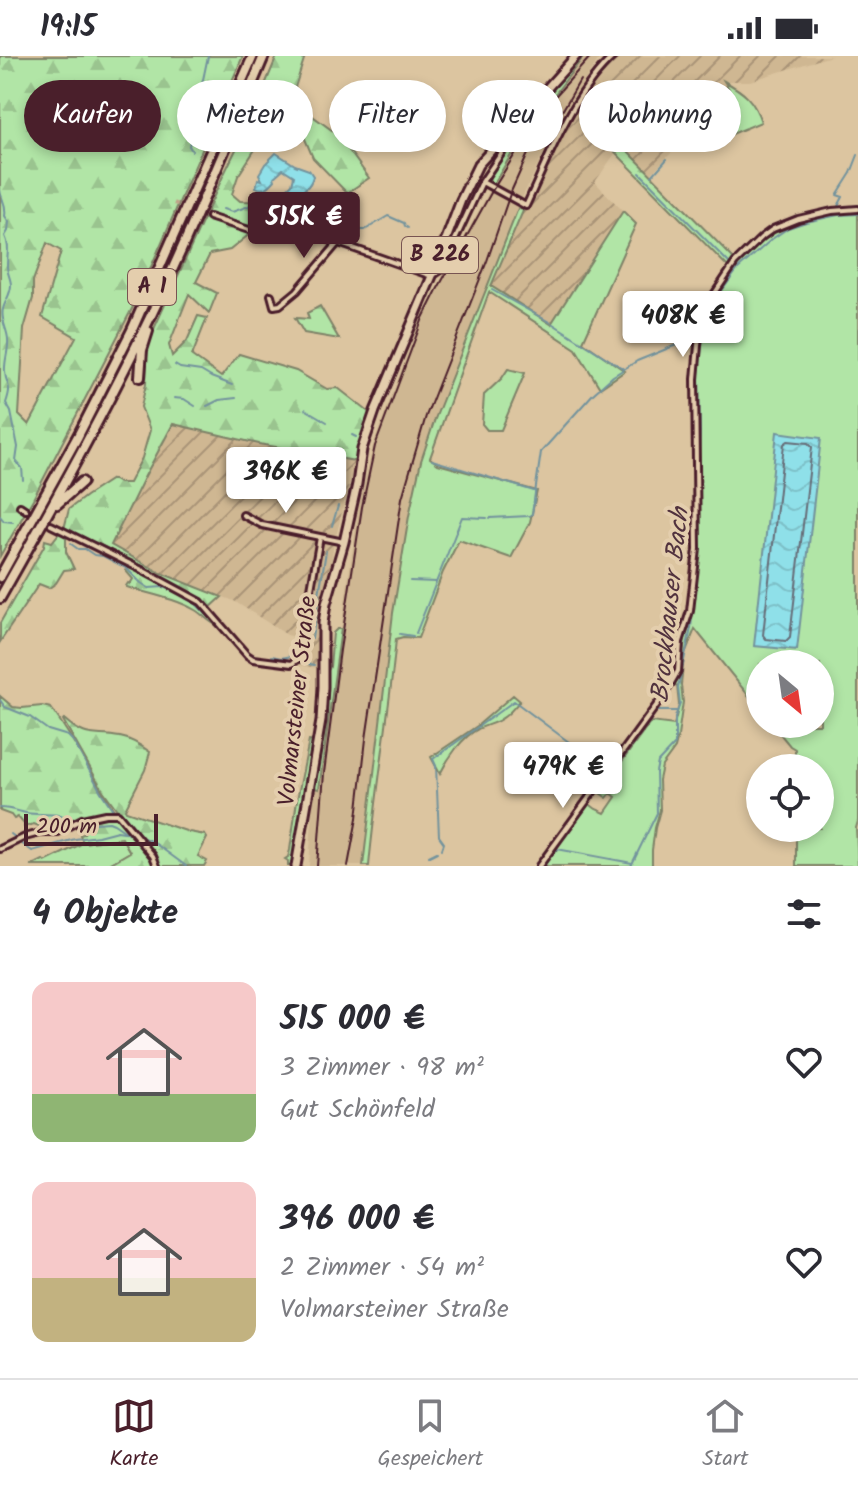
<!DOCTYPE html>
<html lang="de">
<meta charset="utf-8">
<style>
:root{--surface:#fff;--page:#f7f7f7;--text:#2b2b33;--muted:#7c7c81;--line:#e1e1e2;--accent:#4a1f2b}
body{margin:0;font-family:Kalam,sans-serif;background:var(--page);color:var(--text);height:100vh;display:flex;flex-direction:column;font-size:30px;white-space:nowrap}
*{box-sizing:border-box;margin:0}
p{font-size:26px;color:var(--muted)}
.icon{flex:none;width:44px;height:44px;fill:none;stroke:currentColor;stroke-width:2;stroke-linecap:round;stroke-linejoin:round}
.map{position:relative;height:810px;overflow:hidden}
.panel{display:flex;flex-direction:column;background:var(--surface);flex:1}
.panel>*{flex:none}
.guide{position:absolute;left:24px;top:24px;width:810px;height:72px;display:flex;gap:16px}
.needle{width:52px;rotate:151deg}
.buttons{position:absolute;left:746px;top:594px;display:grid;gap:16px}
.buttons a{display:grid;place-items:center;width:88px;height:88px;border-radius:50%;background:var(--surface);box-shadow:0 4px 12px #0003;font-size:40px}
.scale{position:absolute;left:24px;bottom:20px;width:134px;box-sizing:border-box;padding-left:8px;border:4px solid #4a1f2b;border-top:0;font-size:22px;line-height:28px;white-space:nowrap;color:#4a1f2b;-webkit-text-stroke:6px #e4cead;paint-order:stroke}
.price{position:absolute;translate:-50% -68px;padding:0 18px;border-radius:8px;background:#fff;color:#222;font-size:26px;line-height:52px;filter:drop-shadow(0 2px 4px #0008)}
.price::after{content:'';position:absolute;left:50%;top:48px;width:24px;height:18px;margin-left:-12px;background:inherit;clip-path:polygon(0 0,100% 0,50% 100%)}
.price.selected{background:var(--accent);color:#fff}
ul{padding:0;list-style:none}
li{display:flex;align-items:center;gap:24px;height:200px;padding:0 32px}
li span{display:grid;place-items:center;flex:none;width:224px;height:160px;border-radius:16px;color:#555}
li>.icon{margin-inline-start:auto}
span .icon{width:96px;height:96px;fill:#fffc;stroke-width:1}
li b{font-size:34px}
h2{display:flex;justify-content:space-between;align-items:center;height:96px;padding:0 32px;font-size:34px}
.chip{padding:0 28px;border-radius:36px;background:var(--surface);box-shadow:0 4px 12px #0003;font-size:28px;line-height:72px}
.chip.selected{background:var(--accent);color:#fff}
.status{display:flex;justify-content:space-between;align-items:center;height:56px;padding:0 40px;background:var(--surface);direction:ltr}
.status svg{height:22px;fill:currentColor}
.tabs{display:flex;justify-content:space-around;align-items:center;height:112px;border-top:2px solid var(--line);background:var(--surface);font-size:22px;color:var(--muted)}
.tabs a{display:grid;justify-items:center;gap:4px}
.tabs .selected{color:var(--accent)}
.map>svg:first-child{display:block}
.built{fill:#cfb792}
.industrial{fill:url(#industrial-furrows)}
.green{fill:#b1e5a6;stroke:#7e8268;stroke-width:2}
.forest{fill:url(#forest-firs);stroke:#7e8268;stroke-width:2;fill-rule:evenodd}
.water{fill:url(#water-waves);stroke:#73939d;stroke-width:2}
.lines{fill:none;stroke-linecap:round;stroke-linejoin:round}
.shore{stroke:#666c77;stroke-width:2}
.stream{stroke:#73939d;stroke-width:2}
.minor-tunnel{stroke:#bfa489;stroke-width:4;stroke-dasharray:4 2;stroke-linecap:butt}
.minor-casing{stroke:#4a1f2b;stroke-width:10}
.primary-casing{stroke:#4a1f2b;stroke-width:13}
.motorway-casing{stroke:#4a1f2b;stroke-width:14}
.minor{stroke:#e4cead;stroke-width:4}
.primary{stroke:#e4cead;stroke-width:7}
.motorway{stroke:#e4cead;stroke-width:8}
.rail{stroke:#4a1f2b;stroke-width:2}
.labels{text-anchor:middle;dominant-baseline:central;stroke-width:8;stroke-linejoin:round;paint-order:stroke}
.shield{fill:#e4cead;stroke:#785452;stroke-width:2}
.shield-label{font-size:22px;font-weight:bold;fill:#4a1f2b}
.street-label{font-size:24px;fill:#4a1f2b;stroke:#e4cead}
.water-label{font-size:26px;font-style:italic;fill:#51323e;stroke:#e4cead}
</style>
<div class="status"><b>19:15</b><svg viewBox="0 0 49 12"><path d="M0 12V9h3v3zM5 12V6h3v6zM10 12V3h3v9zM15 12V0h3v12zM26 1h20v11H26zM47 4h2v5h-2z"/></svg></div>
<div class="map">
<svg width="858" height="810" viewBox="0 0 858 810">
<defs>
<pattern id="industrial-furrows" width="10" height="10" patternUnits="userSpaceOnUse" patternTransform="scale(2)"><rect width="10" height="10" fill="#cfb792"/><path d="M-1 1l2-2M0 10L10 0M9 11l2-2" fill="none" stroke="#aa9477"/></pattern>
<pattern id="forest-firs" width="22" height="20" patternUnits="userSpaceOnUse" patternTransform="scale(2)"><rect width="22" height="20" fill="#b1e5a6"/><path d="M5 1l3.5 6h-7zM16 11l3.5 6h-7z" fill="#9ac48f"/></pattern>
<pattern id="water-waves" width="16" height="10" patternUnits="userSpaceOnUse" patternTransform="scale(2)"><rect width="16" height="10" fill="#8fe0e9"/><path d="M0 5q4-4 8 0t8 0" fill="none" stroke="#7dc0c8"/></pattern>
</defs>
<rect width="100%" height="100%" fill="#dcc5a0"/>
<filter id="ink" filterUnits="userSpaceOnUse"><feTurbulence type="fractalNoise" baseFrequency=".0125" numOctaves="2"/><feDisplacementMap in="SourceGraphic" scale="16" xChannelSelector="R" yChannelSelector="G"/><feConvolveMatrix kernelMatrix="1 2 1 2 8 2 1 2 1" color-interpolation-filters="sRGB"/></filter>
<g filter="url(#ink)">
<path class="built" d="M584,0H601L566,52L521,144L493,129L522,81Z
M490,134L519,150L435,363L421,405L409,460L393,557L363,810H309L314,732H319L351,503L359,451L373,390L421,262Z"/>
<path class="industrial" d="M604,0H831L750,25H725L730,33L701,66L651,118L621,89L595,126L623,155L551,268L491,230L523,155L578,39Z
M173,368L259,388L355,405L333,492L332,501L318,556L317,612L299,609L301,604L304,583L287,579L234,545L161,517L111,489L145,420Z"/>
<path class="green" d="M582,0H584L522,81L493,129L490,126L489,120L545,41Z
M724,25C744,36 754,44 761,66L720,83L701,66L729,33Z
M519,150L523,155L491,230L551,268L623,155L636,168L583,286L625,315L600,332L576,293L489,236L430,402L438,408L537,435L530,466L511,502L459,484L443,516L418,582L403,581L396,583C389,659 376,734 369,810H363L393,557L409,460L421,405L435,363Z
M858,153V765L856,772L858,810H796V772H820V712H795V693L790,690L772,668H820V608H760V654L695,573L684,600L683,609L681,629L683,646L678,680L675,692L662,710L659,724L660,754L655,772L652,794V810H543L588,747L596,753L605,757L616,741L611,737L607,742L597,735L608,720L612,719L651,666L674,669L679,649L677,630L674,628L681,608L685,583L692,562L699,491L694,338L699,278L713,240L735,207L762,181L789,165Z
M508,313L525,317L501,374H487L482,368L484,339L502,322Z
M337,573H341L319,733L314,732L324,672L326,645V618L330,611L333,577Z
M513,639L520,645C514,651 509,659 501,663C494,668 485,669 478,673C462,681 448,702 440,718L431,701L477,670Z
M309,685L314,686L293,810H288V805L285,803L288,801L290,794L297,744Z
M122,782L130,796L106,810H31L43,804L45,806L83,787Z"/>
<path class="forest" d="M0,0H243L137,243L33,443L0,500ZM47,187L61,195L42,261L76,281L29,369L19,359L24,273L33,242V225Z
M277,0H305L291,44L337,78L369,122L347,137L313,102L303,78L282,66L272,67L238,120L232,138L240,145L275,146L304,149L316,145L334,159L325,178L268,163L230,194L210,198L196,226L217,237L209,257L189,238L169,289L172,300L187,285L198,260L207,262L192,300L221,321L239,298L296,315L327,333L338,332L370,357L355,405L259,388L173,368L145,420L111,489L161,517L222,541L210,552L202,543L102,490L64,473L69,453L86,440L112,423L119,427H129L142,402L150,374L141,351L146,328L147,294L149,284L223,120L250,65Z
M621,88L733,202L729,212L615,96Z
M320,250L339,283L304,277L295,262L309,263L307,257Z
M60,476L66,479V496L74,513L64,514L56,527L49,532L39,528L0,586V567L44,490L45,484L52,486Z
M128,509L201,549L217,568L216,569C208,565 202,558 195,554C174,542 149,538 127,531L126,530L128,527L130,528L133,523L126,515Z
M0,640L13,651L22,652L42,650L51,652C75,684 92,721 114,754V757L73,766L66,765C61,775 54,775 42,776L39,770L34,768L24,771V768L18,761L14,763L11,759L0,755Z
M64,663C87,684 94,676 120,681C131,683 142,690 150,696L145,714L125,753L126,755L189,776L205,779L207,782L198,800L207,805L204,810H158L102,733L63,664Z
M105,759C110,759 114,759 118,761C129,768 151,799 156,810H106L130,796L122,782L83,787L80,779L84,778L85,773L80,771L76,767L83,764Z"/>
<path class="water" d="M276,97L295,109L309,114L313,120C311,130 302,138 291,138L287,133L292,128L294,120L283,113L274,121L275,124C270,130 264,136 256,131L258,123L262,124L259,118L265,108Z
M777,376L821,382L797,594L754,590Z"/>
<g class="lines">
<path class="shore" d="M788,385L808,387L812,391L790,581L786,585L766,583L763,579L784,388Z"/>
<path class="stream" d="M192,95L189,90L208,0
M640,117L731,209
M652,120L667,103
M0,134C1,144 7,147 5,160L9,166L8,175L5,180C10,190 7,199 7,210C7,217 11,223 11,229C11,238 5,245 3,253C0,264 8,274 8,284C9,294 4,305 5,316C6,331 13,327 6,347L11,356L18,391L16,405L22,412L23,424
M837,152L843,141L837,139L851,117L858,99
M223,153L232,156L249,150L253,152L257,159L280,154L296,164L321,166
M330,169L354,172
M360,174H365L388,160L404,167L405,170L408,172
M492,234L553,268L624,313
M175,309L180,312L201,315L211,321L232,329
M174,342L184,343L195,350
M207,350L219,344L236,342
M305,353L327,366
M352,379L356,381
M432,404L534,435
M0,460L4,465L13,466
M490,462L529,460L532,458L541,396L593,338L613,320L637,305L696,281
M332,470L338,450
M71,488L78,493H85L94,499L103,500L126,512L141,527L149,532L163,531L175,536
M410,525L436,526
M185,542L196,548L217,569
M416,577L462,461L487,462
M400,578L413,580
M312,582L326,495
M272,600L281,602L292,600L300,606L314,609
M0,644L5,651L30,661L48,674L68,680L74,686L101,736L113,754
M611,718L657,655H677
M0,752C10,752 17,755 26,757C43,760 57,755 73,764
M80,768L109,766L114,768L130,779
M11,778L16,782
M141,781L153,786L186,810
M21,787L32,795L75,783L98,780L117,775L124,776
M442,793L444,787L439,780L436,710L433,703L514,645L605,713
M429,800L437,796
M542,810L557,793L632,807
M631,810L657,757L656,716L658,706L675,688V661L680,648L678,632L691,572L700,480L698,412L700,376L699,318L703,280L721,236L738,213L772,183L788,172L806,166L838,159L858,158"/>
<path class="minor-tunnel" d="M174,147L209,161"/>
<defs>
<path id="minor" d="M482,126L530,55
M209,161L249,174L266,167L279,166L432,220L441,214L482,126L526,150C549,101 573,36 614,0
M271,239L274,250L280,249L297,235L337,188
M20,450L26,454
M243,459L262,469L344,486
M51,469L140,513L201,546L247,599L253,603L292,608L299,602L320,481
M0,793L25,781L40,777H56L82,763L105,758H118L153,800L157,810
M539,810L664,639L678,615L680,586L690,555L697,493L695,323L699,278L713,240L735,207L762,181L773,173L798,163L832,155L858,153"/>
<path id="primary" d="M296,810L321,665L323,631V567L326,548L344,486L357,428L362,393L375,355L432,220L461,144L478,109L576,0"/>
<path id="motorway" d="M140,321L142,294L148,275
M57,448L82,426
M0,521L78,380L132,274L253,0
M0,542C48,457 96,372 139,284C185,191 224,95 264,0"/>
</defs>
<use href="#minor" class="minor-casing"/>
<use href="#primary" class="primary-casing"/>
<use href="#motorway" class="motorway-casing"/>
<use href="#minor" class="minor"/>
<use href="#primary" class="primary"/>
<use href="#motorway" class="motorway"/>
<path class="rail" d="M542,94L561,57L580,24
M317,810L324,717L340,594L362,451L375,390L423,262L437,234L492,135L535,66L558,37L591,0
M348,810L357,762L366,683L402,442L426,360L487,205L510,138L527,100L541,76"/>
</g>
</g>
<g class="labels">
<g class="shield">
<rect x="402" y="181" width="76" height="36" rx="6"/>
<rect x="128" y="213" width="48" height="36" rx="6"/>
</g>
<g class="shield-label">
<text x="440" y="199">B 226</text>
<text x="152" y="231">A 1</text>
</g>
<g class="street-label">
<text transform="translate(298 645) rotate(-84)">Volmarsteiner Straße</text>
</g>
<g class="water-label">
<text transform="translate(671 549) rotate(-84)">Brockhauser Bach</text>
</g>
</g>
</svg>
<div class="buttons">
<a><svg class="needle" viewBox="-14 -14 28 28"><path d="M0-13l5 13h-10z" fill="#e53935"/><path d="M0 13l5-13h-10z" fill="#7c7c81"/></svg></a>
<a><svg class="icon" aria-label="locate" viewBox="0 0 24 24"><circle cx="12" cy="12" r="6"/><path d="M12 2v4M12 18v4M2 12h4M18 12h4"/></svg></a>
</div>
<div class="scale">200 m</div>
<b class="price selected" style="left:304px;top:204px">515K €</b>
<b class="price" style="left:683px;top:303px">408K €</b>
<b class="price" style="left:286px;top:459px">396K €</b>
<b class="price" style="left:563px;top:754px">479K €</b>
<div class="guide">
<a class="chip selected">Kaufen</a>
<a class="chip">Mieten</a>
<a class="chip">Filter</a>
<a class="chip">Neu</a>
<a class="chip">Wohnung</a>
</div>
</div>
<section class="panel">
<h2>4 Objekte<svg class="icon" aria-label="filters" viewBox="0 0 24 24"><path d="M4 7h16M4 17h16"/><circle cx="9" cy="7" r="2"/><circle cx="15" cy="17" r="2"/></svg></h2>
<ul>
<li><span style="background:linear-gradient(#f6c9c9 70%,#8fb573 0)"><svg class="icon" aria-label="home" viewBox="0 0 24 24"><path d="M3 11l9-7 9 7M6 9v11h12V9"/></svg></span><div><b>515 000 €</b><p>3 Zimmer · 98 m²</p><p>Gut Schönfeld</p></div><svg class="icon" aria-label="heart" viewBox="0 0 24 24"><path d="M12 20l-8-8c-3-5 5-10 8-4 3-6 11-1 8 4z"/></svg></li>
<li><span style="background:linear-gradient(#f6c9c9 60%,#c2b280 0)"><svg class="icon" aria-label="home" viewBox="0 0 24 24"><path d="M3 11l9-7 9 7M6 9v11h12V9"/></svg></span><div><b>396 000 €</b><p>2 Zimmer · 54 m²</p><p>Volmarsteiner Straße</p></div><svg class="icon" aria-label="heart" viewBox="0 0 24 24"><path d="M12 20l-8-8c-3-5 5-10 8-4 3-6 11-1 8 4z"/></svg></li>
</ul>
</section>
<nav class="tabs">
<a class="selected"><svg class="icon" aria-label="map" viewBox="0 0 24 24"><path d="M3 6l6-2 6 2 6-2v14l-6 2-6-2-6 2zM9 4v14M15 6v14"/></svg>Karte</a>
<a><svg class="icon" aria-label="saved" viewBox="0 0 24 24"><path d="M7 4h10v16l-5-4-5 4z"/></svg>Gespeichert</a>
<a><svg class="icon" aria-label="home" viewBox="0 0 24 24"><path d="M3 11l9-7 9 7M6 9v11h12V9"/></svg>Start</a>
</nav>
